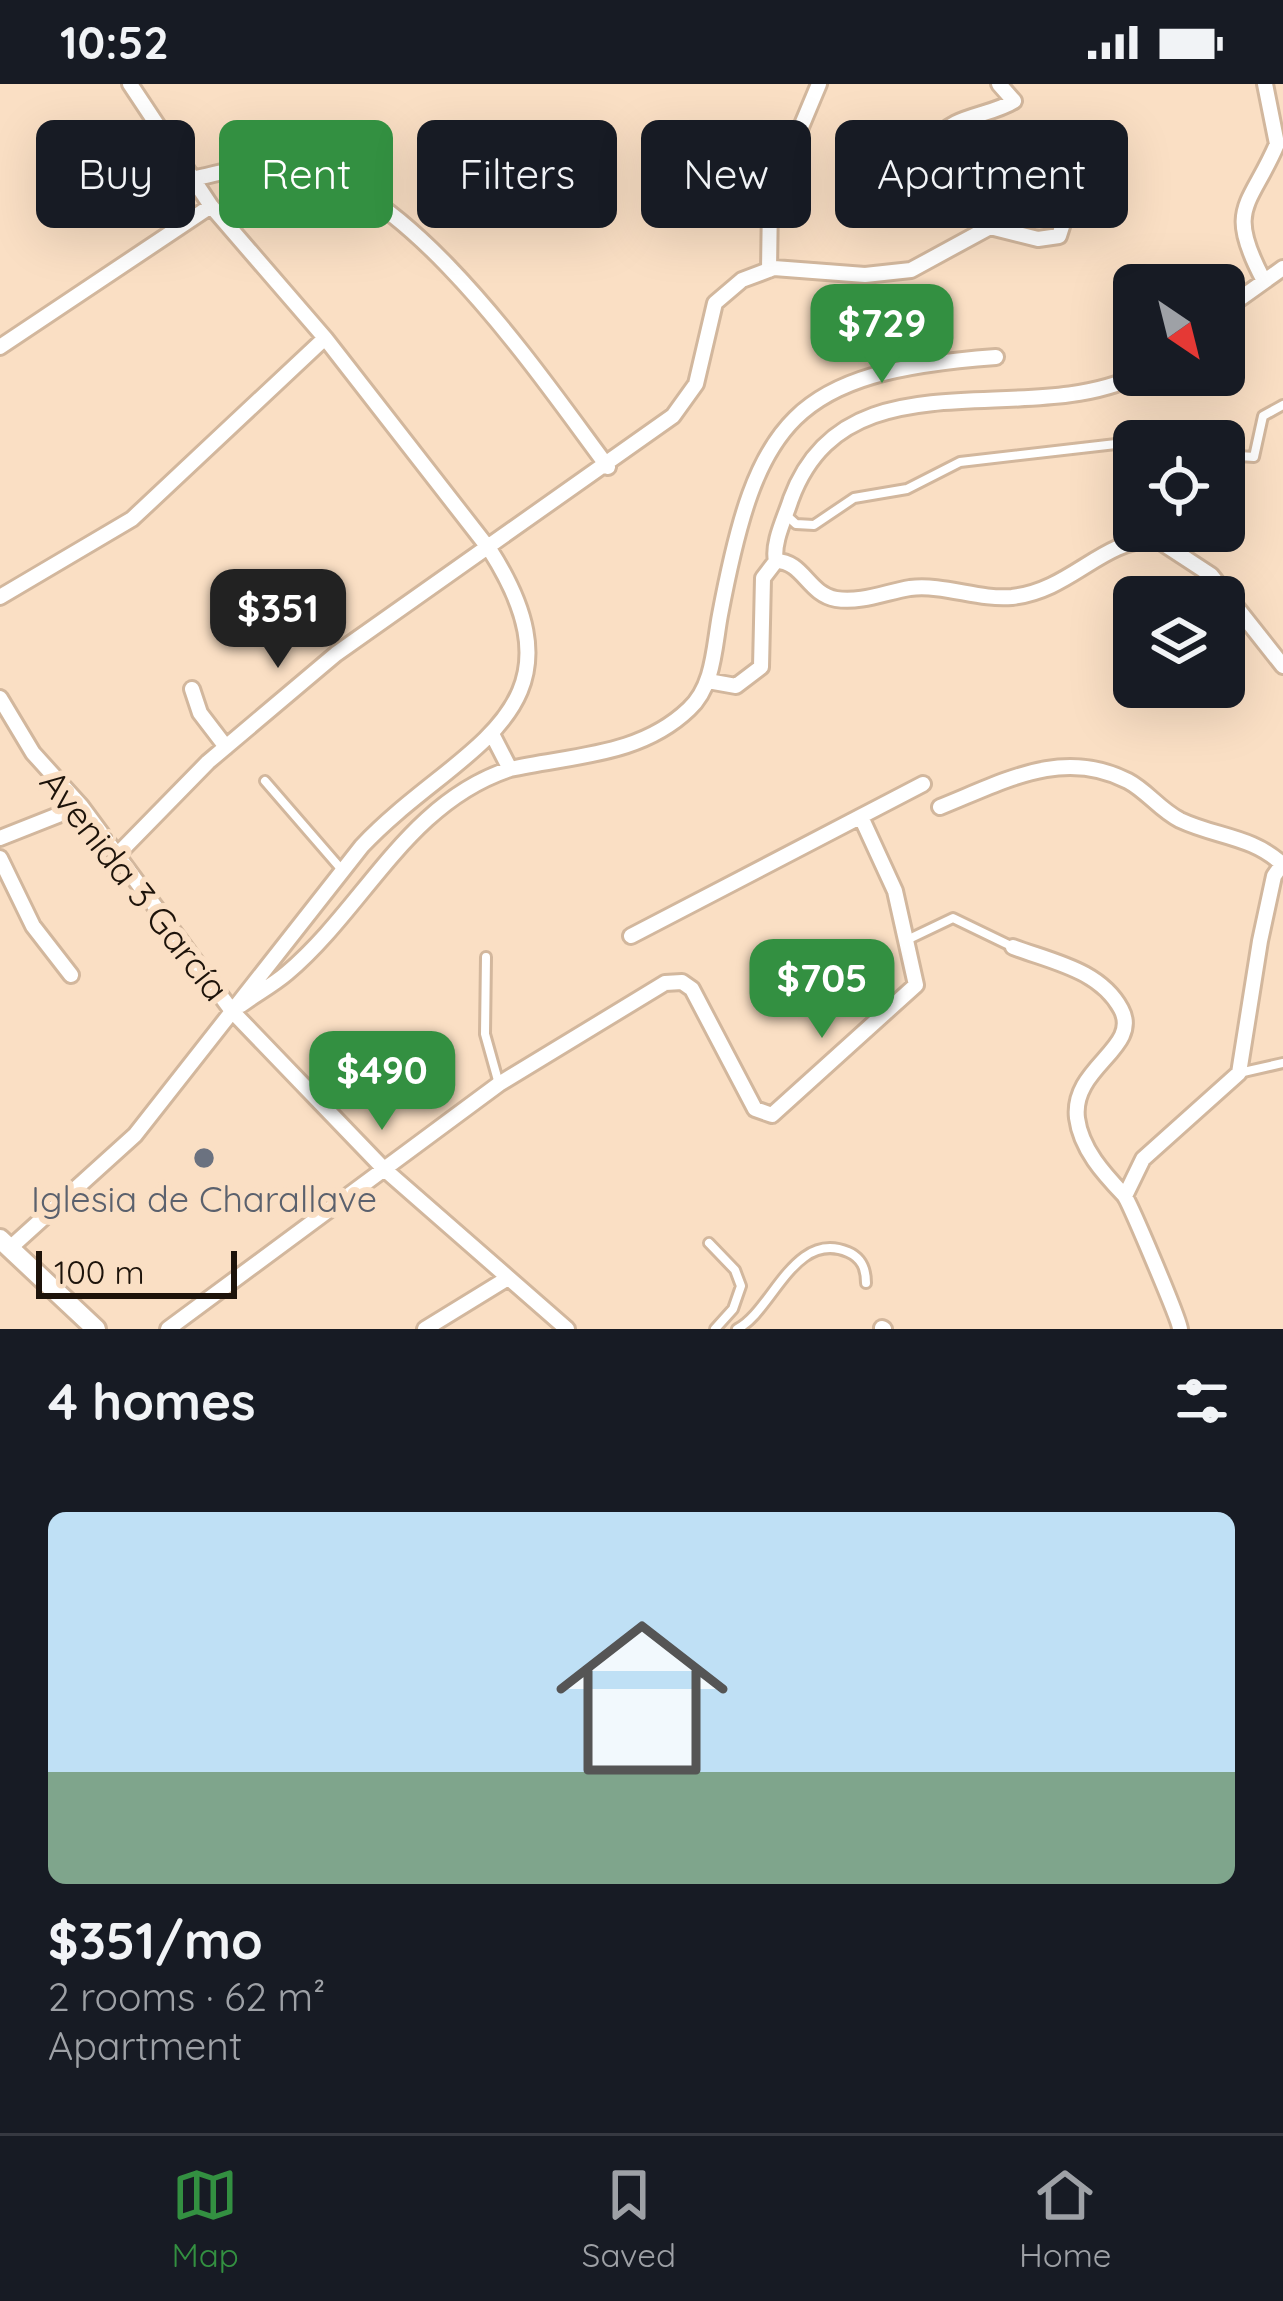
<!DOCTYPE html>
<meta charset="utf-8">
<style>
:root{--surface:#171b24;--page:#20242c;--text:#f1f3f6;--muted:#9ea1a6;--line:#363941;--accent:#339041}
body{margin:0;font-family:Quicksand,sans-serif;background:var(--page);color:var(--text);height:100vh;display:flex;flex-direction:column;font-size:45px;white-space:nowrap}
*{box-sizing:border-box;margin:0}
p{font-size:39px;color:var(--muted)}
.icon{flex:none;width:66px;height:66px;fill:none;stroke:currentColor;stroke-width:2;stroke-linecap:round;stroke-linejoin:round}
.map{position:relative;height:1245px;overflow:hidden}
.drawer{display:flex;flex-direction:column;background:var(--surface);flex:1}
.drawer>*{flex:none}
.banner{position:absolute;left:36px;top:36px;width:1212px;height:108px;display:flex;gap:24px}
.needle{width:78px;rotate:145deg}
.tools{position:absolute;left:1113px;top:180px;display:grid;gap:24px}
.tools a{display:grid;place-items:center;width:132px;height:132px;border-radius:18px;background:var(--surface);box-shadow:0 12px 48px #0002;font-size:60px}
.scale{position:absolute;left:36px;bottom:30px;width:201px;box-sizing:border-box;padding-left:12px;border:6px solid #1d130a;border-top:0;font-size:33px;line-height:42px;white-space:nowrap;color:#1d130a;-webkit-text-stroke:9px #fadfc4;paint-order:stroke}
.price{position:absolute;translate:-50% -102px;padding:0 27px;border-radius:24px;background:var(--accent);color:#fff;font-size:39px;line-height:78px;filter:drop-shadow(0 3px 6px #0008)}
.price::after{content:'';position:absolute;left:50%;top:72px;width:36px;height:27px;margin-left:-18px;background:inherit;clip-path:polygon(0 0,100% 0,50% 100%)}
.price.selected{background:#222;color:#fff}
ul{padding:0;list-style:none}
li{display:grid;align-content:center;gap:24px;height:636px;padding:0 48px}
li span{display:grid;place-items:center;height:372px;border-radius:18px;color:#555}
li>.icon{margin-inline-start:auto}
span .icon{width:216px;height:216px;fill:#fffc;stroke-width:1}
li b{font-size:51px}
h2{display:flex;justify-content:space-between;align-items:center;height:144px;padding:0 48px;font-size:51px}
.chip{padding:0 42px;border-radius:18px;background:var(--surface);box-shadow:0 12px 48px #0002;font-size:42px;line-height:108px}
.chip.selected{background:var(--accent);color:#fff}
.status{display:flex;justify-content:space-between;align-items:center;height:84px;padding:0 60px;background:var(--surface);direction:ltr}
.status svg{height:33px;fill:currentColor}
.menu{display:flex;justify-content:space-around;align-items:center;height:168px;border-top:3px solid var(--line);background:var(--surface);font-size:33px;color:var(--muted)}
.menu a{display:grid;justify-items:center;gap:6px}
.menu .selected{color:var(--accent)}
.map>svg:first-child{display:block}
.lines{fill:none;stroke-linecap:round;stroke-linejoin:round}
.lane-casing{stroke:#d2b79d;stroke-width:14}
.street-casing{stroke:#d2b79d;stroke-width:20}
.secondary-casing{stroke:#d2b79d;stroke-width:24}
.lane{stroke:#fff;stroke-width:8}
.street{stroke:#fff;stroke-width:14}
.secondary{stroke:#fff;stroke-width:18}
.worship-dot{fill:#6b7280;stroke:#fadfc4;stroke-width:4.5}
.labels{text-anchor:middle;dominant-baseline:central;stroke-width:12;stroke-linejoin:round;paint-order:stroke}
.street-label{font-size:36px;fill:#1d130a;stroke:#fadfc4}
.worship-label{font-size:36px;fill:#5b616d;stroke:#fadfc4}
</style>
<div class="status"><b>10:52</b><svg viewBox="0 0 49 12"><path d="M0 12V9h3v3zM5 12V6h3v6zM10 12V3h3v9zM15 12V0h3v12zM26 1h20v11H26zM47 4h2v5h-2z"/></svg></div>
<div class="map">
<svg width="1283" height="1245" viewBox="0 0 1283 1245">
<rect width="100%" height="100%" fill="#fadfc4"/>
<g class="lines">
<defs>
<path id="lane" d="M1224,371L1254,373L1263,332L1283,321
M786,431L796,440L814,441L854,414L907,405L960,378L1142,357
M265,697L342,786
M909,855L953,834L1013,863
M486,873L485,950L499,1000
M1239,989L1283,979
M709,1159L735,1186L741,1202L733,1225L715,1245
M737,1245C772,1228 794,1145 848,1168C862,1174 866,1185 866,1199"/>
<path id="street" d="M192,95C221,89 254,78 284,80C405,90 539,291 608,383
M769,186L770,117L819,0
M1263,195C1225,123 1250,123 1277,60L1265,0
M1224,226L1283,184
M0,263L211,122
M776,477C772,459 785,434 791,415C846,266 1026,347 1138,291
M0,513L132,435L325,254
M708,597L736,602L761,583L763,494L776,477C803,477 808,510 836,515C861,519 886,508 910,504C945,500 978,516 1012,513C1072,506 1100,456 1156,455L1211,491L1283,582
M192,605L200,629L226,663
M0,614L33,669L81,722L232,927L383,1084L567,1245
M493,652L510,685C573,671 640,672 689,625C714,602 714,563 720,531C757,335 792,288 996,273
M940,723C1003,698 1062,663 1128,697C1147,707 1160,726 1180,736C1216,753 1252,752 1282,780
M0,754L81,722
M117,771L208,678L336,570L673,332L696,300L715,219L742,196L774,184L865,191L911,186L990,143L1038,155L1059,152L1066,130L1030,95L946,71L939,55C949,32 991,32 1014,17L999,0
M0,774L33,842L71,891
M631,852L923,700
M1013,863C1053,878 1100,886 1121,925C1142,964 1071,983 1077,1034C1081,1065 1104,1090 1124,1111C1129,1117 1180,1237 1180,1245
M241,921C256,910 273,901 287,889C365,823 407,719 510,685
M1125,1112L1143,1075L1239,989L1260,857L1274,792L1283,779
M10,1164L135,1051L362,762C456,662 595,631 490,466L325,254L211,122L130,0
M882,1244L884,1245
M168,1245L499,1000L665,899L682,898L692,905L755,1025L772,1031L916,901L895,807L861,733
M425,1245L508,1194"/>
<path id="secondary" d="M0,1155L96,1245"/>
</defs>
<use href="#lane" class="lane-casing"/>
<use href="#street" class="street-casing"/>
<use href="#secondary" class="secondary-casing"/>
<use href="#lane" class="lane"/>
<use href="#street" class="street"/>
<use href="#secondary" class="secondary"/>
</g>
<circle class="worship-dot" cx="204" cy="1074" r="12"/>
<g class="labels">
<g class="street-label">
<text transform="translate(135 801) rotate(52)">Avenida 3 García</text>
</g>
<g class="worship-label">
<text x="204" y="1114">Iglesia de Charallave</text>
</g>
</g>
</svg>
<div class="tools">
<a><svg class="needle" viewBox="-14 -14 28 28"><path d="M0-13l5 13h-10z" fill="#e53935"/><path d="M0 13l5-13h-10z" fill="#9ea1a6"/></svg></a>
<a><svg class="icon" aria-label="locate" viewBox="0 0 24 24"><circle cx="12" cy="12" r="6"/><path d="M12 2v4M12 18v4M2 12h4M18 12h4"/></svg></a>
<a><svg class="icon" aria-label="layers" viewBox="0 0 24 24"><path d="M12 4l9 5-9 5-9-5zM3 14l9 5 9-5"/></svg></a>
</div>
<div class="scale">100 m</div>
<b class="price" style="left:882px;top:302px">$729</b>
<b class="price selected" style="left:278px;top:587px">$351</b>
<b class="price" style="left:822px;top:957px">$705</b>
<b class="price" style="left:382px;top:1049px">$490</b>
<div class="banner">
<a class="chip">Buy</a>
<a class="chip selected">Rent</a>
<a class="chip">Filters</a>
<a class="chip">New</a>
<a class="chip">Apartment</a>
</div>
</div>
<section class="drawer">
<h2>4 homes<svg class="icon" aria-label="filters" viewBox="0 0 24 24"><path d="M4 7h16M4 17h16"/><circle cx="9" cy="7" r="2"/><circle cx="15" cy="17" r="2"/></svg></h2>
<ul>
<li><span style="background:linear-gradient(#bfe0f5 70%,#7fa58c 0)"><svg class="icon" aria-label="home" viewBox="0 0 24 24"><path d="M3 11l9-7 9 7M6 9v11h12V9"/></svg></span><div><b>$351/mo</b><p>2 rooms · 62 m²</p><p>Apartment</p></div></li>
</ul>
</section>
<nav class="menu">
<a class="selected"><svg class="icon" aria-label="map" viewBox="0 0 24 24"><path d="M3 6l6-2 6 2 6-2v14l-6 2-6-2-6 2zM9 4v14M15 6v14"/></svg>Map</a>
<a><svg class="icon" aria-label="saved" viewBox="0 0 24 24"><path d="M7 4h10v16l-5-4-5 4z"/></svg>Saved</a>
<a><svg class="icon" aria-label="home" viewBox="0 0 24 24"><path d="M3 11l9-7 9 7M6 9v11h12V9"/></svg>Home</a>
</nav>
